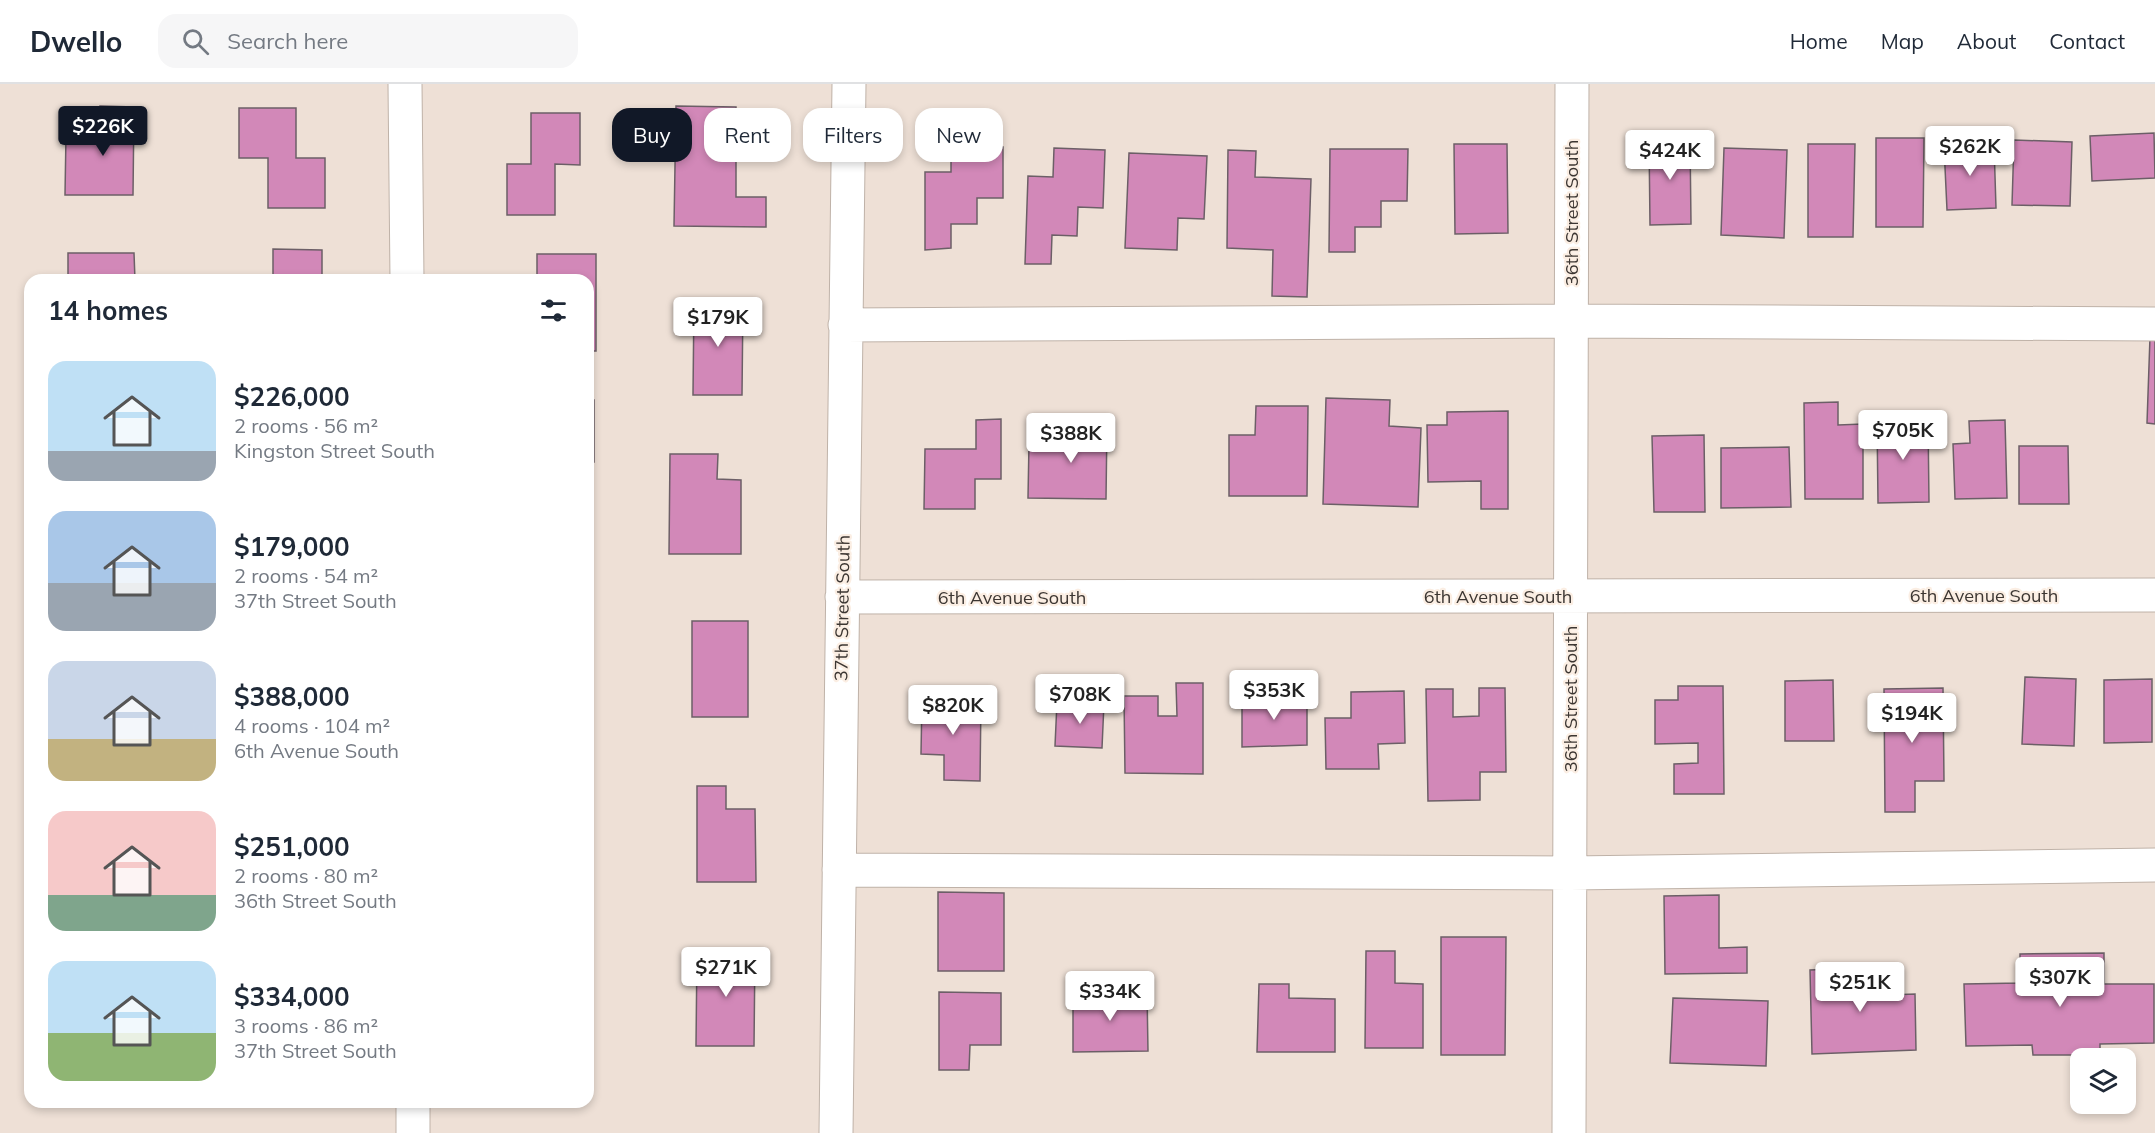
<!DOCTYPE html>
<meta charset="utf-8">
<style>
:root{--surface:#fff;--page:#f6f6f7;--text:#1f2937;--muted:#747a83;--line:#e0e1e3;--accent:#111827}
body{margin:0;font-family:Mulish,sans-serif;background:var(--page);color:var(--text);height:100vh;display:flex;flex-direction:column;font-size:22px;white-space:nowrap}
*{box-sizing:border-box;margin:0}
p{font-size:20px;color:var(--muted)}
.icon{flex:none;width:33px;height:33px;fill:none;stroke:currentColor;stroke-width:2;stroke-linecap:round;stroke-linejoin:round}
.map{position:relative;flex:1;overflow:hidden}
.drawer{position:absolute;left:24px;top:190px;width:570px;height:834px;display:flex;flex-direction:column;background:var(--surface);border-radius:18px;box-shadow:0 3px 9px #0003}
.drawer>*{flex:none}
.banner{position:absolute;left:612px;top:24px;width:570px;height:54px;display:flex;gap:12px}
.tools{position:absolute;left:2070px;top:964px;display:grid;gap:12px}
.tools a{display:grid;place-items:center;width:66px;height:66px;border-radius:12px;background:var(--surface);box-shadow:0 3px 9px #0003;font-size:30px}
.price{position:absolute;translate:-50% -51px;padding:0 14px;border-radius:6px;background:#fff;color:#222;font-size:20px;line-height:39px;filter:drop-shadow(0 2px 3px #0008)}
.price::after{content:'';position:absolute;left:50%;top:36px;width:18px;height:14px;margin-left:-9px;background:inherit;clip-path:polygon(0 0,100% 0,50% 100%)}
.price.current{background:var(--accent);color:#fff}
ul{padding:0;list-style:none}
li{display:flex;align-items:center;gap:18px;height:150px;padding:0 24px}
li span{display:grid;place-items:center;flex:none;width:168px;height:120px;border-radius:18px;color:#555}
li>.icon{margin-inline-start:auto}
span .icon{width:72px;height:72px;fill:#fffc;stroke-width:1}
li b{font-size:26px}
h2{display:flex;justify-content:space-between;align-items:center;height:72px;padding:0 24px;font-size:26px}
.pill{padding:0 21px;border-radius:18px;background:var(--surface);box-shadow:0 3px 9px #0003;font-size:21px;line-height:54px}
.pill.current{background:var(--accent);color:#fff}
header{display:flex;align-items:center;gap:36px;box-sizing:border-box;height:84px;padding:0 30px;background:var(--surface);border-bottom:2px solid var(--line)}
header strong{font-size:28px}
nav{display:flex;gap:33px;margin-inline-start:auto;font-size:21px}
.search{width:420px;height:54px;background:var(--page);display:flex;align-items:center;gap:15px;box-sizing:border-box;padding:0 21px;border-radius:18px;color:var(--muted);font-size:22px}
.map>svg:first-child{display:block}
.building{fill:#d288b8;stroke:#6c5f67;stroke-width:1.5}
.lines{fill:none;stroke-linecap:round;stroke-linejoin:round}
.minor-casing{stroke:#bfb2a8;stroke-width:35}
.minor{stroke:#fff;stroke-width:33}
.labels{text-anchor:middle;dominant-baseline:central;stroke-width:4.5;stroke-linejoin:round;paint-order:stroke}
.street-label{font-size:18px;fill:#3c3632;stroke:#fbeee3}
</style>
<header>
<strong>Dwello</strong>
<div class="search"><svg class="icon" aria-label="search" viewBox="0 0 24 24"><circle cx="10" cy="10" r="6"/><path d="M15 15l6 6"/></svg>Search here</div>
<nav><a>Home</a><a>Map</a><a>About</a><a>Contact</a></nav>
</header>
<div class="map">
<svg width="2155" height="1049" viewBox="0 0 2155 1049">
<rect width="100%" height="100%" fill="#eee0d6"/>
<path class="building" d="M100,22L134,23L133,111H65L66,51L100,52Z
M676,22L736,23V113H766V143L674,142Z
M239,24H296V74H325V124H268V74H239Z
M531,29H580V81L555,80V131H507V80H531Z
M2154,49L2155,94L2092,97L2090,52Z
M1690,54L1691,140L1650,141L1649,55Z
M1876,54H1924L1923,143H1876Z
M2014,56L2072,58L2070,122L2012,121Z
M1454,60H1507L1508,149L1455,150Z
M1808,60H1855L1853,153H1808Z
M1994,60L1996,124L1947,126L1944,62Z
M951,63H1003V114H977V140H951V164L925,166V88H951Z
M1054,64L1105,66L1103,124L1078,123L1077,152L1052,151L1051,180H1025L1028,92L1053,93Z
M1724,64L1787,66L1784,154L1721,151Z
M1330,65H1408L1407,117H1381V143H1355V168H1329Z
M1228,66L1256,67L1255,93L1311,95L1307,213L1272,212L1273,166L1227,164Z
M1129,69L1207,72L1204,135L1178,134L1177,166L1125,164Z
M273,165L322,166V196H273Z
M68,169H134L135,196H68Z
M537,170H596V267H588V196H508V194H537Z
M694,216H743L742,311H693Z
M2150,253L2155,254V340L2147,339Z
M1326,314L1390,316L1389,342L1421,344L1418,423L1323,420Z
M588,316H594V378H588Z
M1838,318V341L1863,340V415H1805L1804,319Z
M1256,322H1308L1307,412H1229V351H1255Z
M1508,327V425H1481V397L1428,398L1427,341H1447V328Z
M1928,334L1929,418L1878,419L1877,335Z
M1001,335V395H975V425H924L925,365H976V336Z
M2005,336L2007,414L1955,415L1953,360L1970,359L1969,337Z
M1062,337L1107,339L1106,415L1028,414L1029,359L1062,361Z
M1704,351L1705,428H1654L1652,352Z
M2019,362H2068L2069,420H2019Z
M1789,363L1791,423L1721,424V364Z
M670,370H718L717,395L741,396V470H669Z
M692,537H748V633H692Z
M2025,593L2076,595L2074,662L2022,660Z
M2152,595V658L2104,659V596Z
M1833,596L1834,657H1785V597Z
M1176,599H1203V690L1125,689L1124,612H1158V632H1177Z
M1678,602H1723L1724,710H1674V680L1698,679V659L1655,660V616H1678Z
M1479,604H1505L1506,688H1480V716L1428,717L1426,605H1453V633L1479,632Z
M1943,604L1944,697H1915V728H1885L1884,605Z
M1404,607L1405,659L1378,660L1379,685H1326L1325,634H1351V608Z
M1307,611V661L1242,663V612Z
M922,614L981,615L980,697L944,696V671L921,670Z
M1057,618L1104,619L1102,664L1055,662Z
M697,702H726V725H755L756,798H697Z
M938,808L1004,809V887H938Z
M1719,811V864L1747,863V889L1665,890L1664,812Z
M1441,853H1506L1505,971H1441Z
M697,866H755L754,962H696Z
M1366,867H1395V899L1423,900V964H1365Z
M2104,869V900H2154V959L2100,960V971H2033L2032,961L1966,962L1964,900L2020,899V870Z
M1888,883V911L1915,910L1916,966L1812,970L1810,886Z
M1259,900H1289V914L1335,915V968H1257Z
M939,908L1001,909V961H970L969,986H939Z
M1147,908L1148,967L1073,968V909Z
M1673,914L1768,917L1766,982L1670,979Z"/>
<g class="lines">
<defs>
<path id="minor" d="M405,0L407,196
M845,241L1571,237L2155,240
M842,513L2155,511
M839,786L1570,789L2155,781
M413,1018V1049
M836,1049L849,0
M1569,1049L1572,0"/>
</defs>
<use href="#minor" class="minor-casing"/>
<use href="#minor" class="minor"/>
</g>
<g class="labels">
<g class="street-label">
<text transform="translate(1571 129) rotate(-90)">36th Street South</text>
<text x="1984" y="511">6th Avenue South</text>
<text x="1498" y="512">6th Avenue South</text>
<text x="1012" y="513">6th Avenue South</text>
<text transform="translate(842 524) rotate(-89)">37th Street South</text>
<text transform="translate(1570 615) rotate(-90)">36th Street South</text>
</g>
</g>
</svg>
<div class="tools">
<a><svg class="icon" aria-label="layers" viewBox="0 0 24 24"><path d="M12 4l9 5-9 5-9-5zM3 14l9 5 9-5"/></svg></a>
</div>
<b class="price current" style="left:103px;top:73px">$226K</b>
<b class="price" style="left:1970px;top:93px">$262K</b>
<b class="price" style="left:1670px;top:97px">$424K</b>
<b class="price" style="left:718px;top:264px">$179K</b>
<b class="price" style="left:1903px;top:377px">$705K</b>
<b class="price" style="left:1071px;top:380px">$388K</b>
<b class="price" style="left:1274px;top:637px">$353K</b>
<b class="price" style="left:1080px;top:641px">$708K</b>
<b class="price" style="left:953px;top:652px">$820K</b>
<b class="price" style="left:1912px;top:660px">$194K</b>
<b class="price" style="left:726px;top:914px">$271K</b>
<b class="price" style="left:2060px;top:924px">$307K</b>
<b class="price" style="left:1860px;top:929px">$251K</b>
<b class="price" style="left:1110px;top:938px">$334K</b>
<div class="banner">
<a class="pill current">Buy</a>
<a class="pill">Rent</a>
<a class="pill">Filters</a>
<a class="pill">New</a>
</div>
<section class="drawer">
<h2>14 homes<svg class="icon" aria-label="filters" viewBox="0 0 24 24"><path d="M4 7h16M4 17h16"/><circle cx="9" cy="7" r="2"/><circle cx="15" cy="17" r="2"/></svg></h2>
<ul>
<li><span style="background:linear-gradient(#bfe0f5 75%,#9aa5b1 0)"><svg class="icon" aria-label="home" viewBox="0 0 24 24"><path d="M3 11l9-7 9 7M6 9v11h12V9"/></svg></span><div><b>$226,000</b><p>2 rooms · 56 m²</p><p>Kingston Street South</p></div></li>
<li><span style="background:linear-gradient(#a9c7e8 60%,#9aa5b1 0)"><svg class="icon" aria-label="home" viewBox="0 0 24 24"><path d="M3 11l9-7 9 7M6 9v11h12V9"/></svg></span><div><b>$179,000</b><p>2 rooms · 54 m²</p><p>37th Street South</p></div></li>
<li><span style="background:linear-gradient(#c9d6e8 65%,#c2b280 0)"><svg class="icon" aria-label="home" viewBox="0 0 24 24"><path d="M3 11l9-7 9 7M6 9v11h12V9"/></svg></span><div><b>$388,000</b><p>4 rooms · 104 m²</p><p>6th Avenue South</p></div></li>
<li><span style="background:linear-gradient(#f6c9c9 70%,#7fa58c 0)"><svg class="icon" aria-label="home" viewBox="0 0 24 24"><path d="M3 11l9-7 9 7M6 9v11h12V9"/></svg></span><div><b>$251,000</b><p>2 rooms · 80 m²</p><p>36th Street South</p></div></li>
<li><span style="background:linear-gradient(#bfe0f5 60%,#8fb573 0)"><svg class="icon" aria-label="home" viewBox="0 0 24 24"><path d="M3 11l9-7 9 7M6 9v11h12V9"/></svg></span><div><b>$334,000</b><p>3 rooms · 86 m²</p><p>37th Street South</p></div></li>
</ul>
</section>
</div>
